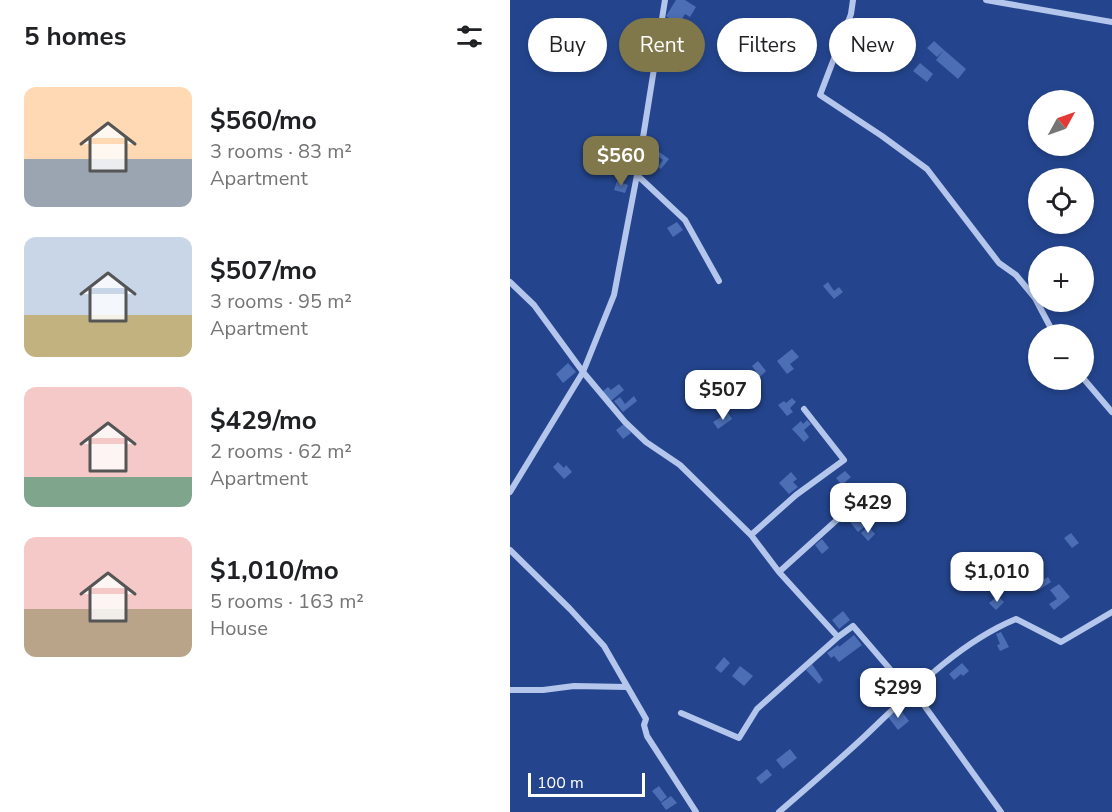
<!DOCTYPE html>
<meta charset="utf-8">
<style>
:root{--surface:#fff;--page:#f6f6f6;--text:#202124;--muted:#757577;--accent:#80774a}
body{margin:0;font-family:"Nunito Sans",sans-serif;background:var(--page);color:var(--text);height:100vh;display:flex;flex-direction:column;font-size:22px;white-space:nowrap}
*{box-sizing:border-box;margin:0}
p{font-size:20px;color:var(--muted)}
.icon{flex:none;width:33px;height:33px;fill:none;stroke:currentColor;stroke-width:2;stroke-linecap:round;stroke-linejoin:round}
.map{position:relative;flex:1;overflow:hidden}
.sheet{display:flex;flex-direction:column;background:var(--surface);width:510px}
.sheet>*{flex:none}
.banner{position:absolute;left:18px;top:18px;width:494px;height:54px;display:flex;gap:12px}
.needle{width:39px;rotate:50deg}
.fabs{position:absolute;left:518px;top:90px;display:grid;gap:12px}
.fabs a{display:grid;place-items:center;width:66px;height:66px;border-radius:50%;background:var(--surface);box-shadow:0 3px 9px #0003;font-size:30px}
.scale{position:absolute;left:18px;bottom:15px;width:117px;box-sizing:border-box;padding-left:6px;border:3px solid #fff;border-top:0;font-size:16px;line-height:21px;white-space:nowrap;color:#fff;-webkit-text-stroke:4px #24458e;paint-order:stroke}
.price{position:absolute;translate:-50% -51px;padding:0 14px;border-radius:12px;background:#fff;color:#222;font-size:20px;line-height:39px;filter:drop-shadow(0 2px 3px #0008)}
.price::after{content:'';position:absolute;left:50%;top:36px;width:18px;height:14px;margin-left:-9px;background:inherit;clip-path:polygon(0 0,100% 0,50% 100%)}
.price.on{background:var(--accent);color:#fff}
ul{padding:0;list-style:none}
li{display:flex;align-items:center;gap:18px;height:150px;padding:0 24px}
li span{display:grid;place-items:center;flex:none;width:168px;height:120px;border-radius:12px;color:#555}
li>.icon{margin-inline-start:auto}
span .icon{width:72px;height:72px;fill:#fffc;stroke-width:1}
li b{font-size:26px}
h2{display:flex;justify-content:space-between;align-items:center;height:72px;padding:0 24px;font-size:26px}
.chip{padding:0 21px;border-radius:27px;background:var(--surface);box-shadow:0 3px 9px #0003;font-size:21px;line-height:54px}
.chip.on{background:var(--accent);color:#fff}
main{display:flex;flex:1;min-height:0}
.map>svg:first-child{display:block}
.building{fill:#4c6eb5}
.lines{fill:none;stroke-linecap:round;stroke-linejoin:round}
.minor{stroke:#b4c6eb;stroke-width:6}
</style>
<main>
<section class="sheet">
<h2>5 homes<svg class="icon" aria-label="filters" viewBox="0 0 24 24"><path d="M4 7h16M4 17h16"/><circle cx="9" cy="7" r="2"/><circle cx="15" cy="17" r="2"/></svg></h2>
<ul>
<li><span style="background:linear-gradient(#ffd9b3 60%,#9aa5b1 0)"><svg class="icon" aria-label="home" viewBox="0 0 24 24"><path d="M3 11l9-7 9 7M6 9v11h12V9"/></svg></span><div><b>$560/mo</b><p>3 rooms · 83 m²</p><p>Apartment</p></div></li>
<li><span style="background:linear-gradient(#c9d6e8 65%,#c2b280 0)"><svg class="icon" aria-label="home" viewBox="0 0 24 24"><path d="M3 11l9-7 9 7M6 9v11h12V9"/></svg></span><div><b>$507/mo</b><p>3 rooms · 95 m²</p><p>Apartment</p></div></li>
<li><span style="background:linear-gradient(#f6c9c9 75%,#7fa58c 0)"><svg class="icon" aria-label="home" viewBox="0 0 24 24"><path d="M3 11l9-7 9 7M6 9v11h12V9"/></svg></span><div><b>$429/mo</b><p>2 rooms · 62 m²</p><p>Apartment</p></div></li>
<li><span style="background:linear-gradient(#f6c9c9 60%,#b9a48a 0)"><svg class="icon" aria-label="home" viewBox="0 0 24 24"><path d="M3 11l9-7 9 7M6 9v11h12V9"/></svg></span><div><b>$1,010/mo</b><p>5 rooms · 163 m²</p><p>House</p></div></li>
</ul>
</section>
<div class="map">
<svg width="602" height="812" viewBox="0 0 602 812">
<rect width="100%" height="100%" fill="#24458e"/>
<path class="building" d="M166,0H175L186,7L180,17L175,14L169,24L156,16Z
M424,41L434,50L427,57L417,48Z
M434,50L456,69L448,79L426,60Z
M410,63L423,74L417,82L403,71Z
M141,146L159,159L151,169L148,167L153,160L142,152L139,157L135,154Z
M107,181L118,185L115,193L104,190Z
M167,222L173,230L163,237L157,228Z
M318,282L324,291L329,287L333,292L324,299L313,286Z
M282,349L289,357L280,364L284,369L277,374L267,361Z
M248,361L256,371L250,377L242,366Z
M58,363L66,372L53,383L46,374Z
M109,384L114,390L101,401L92,392L98,387L101,390Z
M124,396L127,401L113,412L104,401L110,397L115,404Z
M282,398L286,402L280,408L283,412L277,416L268,405L274,401L276,403Z
M218,413L222,419L208,429L203,422Z
M297,420L301,424L294,430L299,437L294,442L282,429L291,421L293,424Z
M114,424L121,433L113,439L106,430Z
M48,462L54,468L56,465L62,472L54,479L43,467Z
M335,471L341,477L332,485L326,478Z
M281,472L287,479L283,482L288,487L279,494L269,483Z
M366,487L376,499L371,503L361,490Z
M350,515L358,524L348,532L340,522Z
M358,526L365,534L358,541L351,533Z
M561,533L569,543L562,548L554,538Z
M312,539L319,548L312,554L305,545Z
M538,577L541,582L529,590L525,585Z
M549,584L560,597L544,610L539,604L547,599L540,590Z
M488,596L494,602L486,610L479,603Z
M333,611L340,620L329,629L322,620Z
M491,632L499,647L490,651L487,645L490,644L486,634Z
M344,635L352,645L329,662L324,656L321,658L317,653L328,645L329,647Z
M214,657L220,663L211,673L205,668Z
M452,663L459,671L453,676L451,674L444,680L439,674Z
M302,664L313,680L309,684L296,670Z
M230,666L243,676L234,686L222,676Z
M381,680L391,691L385,697L380,693L384,689L378,683Z
M389,708L399,721L388,730L378,717Z
M280,749L287,758L273,769L266,760Z
M257,769L262,775L251,784L246,778Z
M149,786L157,797L151,802L142,791Z
M161,796L167,803L156,810L151,803Z"/>
<g class="lines">
<path class="minor" d="M343,0L341,14L310,95L372,136L417,169L489,263L506,275L525,298L544,334
M476,0L602,22
M127,175L175,220L209,281
M0,282L24,305L73,372L115,422L136,442L170,465L241,535L269,572L328,637L343,626L385,675L403,690L491,812
M573,378L602,412
M0,492L73,372L104,295L127,175L155,0
M241,535L286,495L334,460L294,409
M0,550L60,609L94,646L136,719L134,725L137,736L186,812
M269,572L329,518
M0,690H33L64,686L117,687
M171,713L229,738L247,709L328,637
M269,812C298,787 327,762 355,736C400,693 448,643 506,619L551,642L602,612"/>
</g>
</svg>
<div class="fabs">
<a><svg class="needle" viewBox="-14 -14 28 28"><path d="M0-13l5 13h-10z" fill="#e53935"/><path d="M0 13l5-13h-10z" fill="#757577"/></svg></a>
<a><svg class="icon" aria-label="locate" viewBox="0 0 24 24"><circle cx="12" cy="12" r="6"/><path d="M12 2v4M12 18v4M2 12h4M18 12h4"/></svg></a>
<a>+</a>
<a>−</a>
</div>
<div class="scale">100 m</div>
<b class="price on" style="left:111px;top:187px">$560</b>
<b class="price" style="left:213px;top:421px">$507</b>
<b class="price" style="left:358px;top:534px">$429</b>
<b class="price" style="left:487px;top:603px">$1,010</b>
<b class="price" style="left:388px;top:719px">$299</b>
<div class="banner">
<a class="chip">Buy</a>
<a class="chip on">Rent</a>
<a class="chip">Filters</a>
<a class="chip">New</a>
</div>
</div>
</main>
